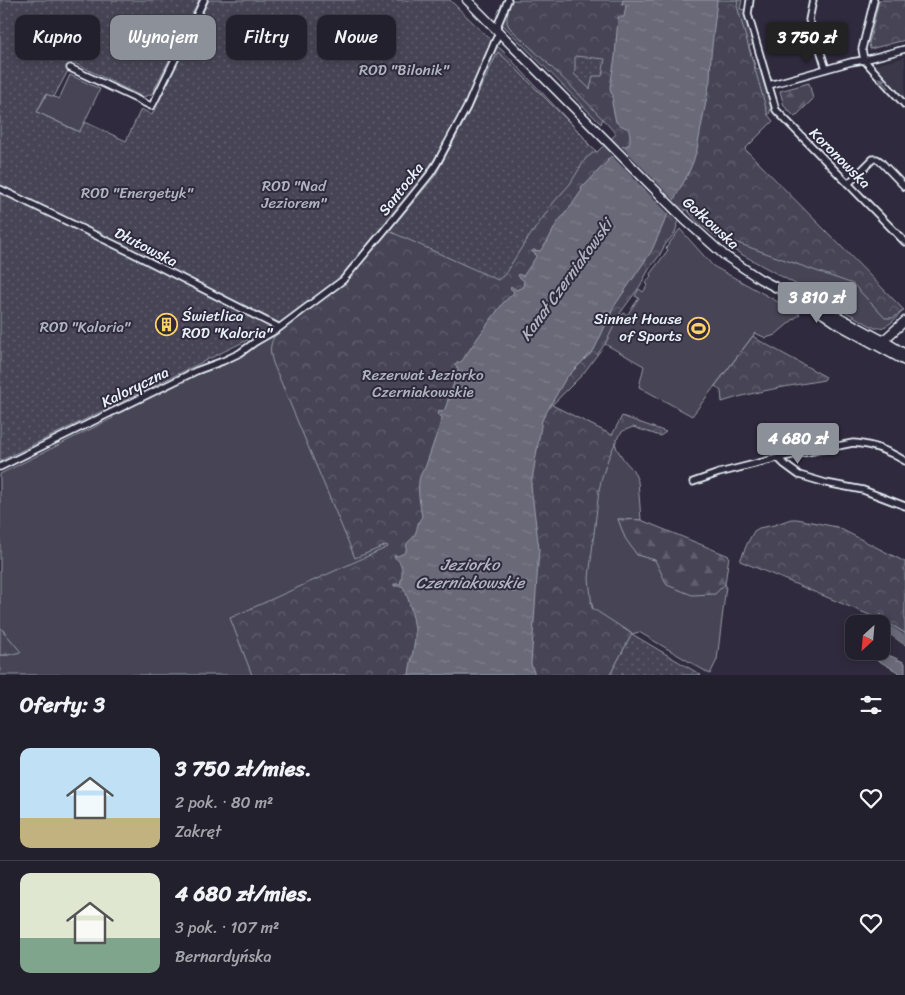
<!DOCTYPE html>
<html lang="pl">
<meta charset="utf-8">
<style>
:root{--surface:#23202e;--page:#2b2836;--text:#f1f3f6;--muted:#a3a3aa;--line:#403e4a;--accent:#8c9099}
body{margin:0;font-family:Sriracha,sans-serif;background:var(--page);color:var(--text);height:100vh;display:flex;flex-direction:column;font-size:19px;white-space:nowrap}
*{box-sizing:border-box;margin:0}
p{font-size:16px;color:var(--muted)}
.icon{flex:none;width:28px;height:28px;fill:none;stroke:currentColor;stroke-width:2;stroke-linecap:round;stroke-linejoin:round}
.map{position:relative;height:675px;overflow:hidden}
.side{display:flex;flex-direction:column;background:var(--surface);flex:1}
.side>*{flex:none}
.banner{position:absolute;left:15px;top:15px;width:500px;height:45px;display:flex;gap:10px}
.needle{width:32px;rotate:206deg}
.fabs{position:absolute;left:845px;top:615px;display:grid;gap:10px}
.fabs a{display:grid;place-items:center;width:45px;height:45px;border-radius:10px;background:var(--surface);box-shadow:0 2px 8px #0003,0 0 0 1px var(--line);font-size:25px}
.price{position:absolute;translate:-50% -42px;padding:0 11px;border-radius:5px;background:var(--accent);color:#fff;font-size:16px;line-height:32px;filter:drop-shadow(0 1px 2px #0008)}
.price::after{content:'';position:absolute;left:50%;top:30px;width:15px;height:11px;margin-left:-8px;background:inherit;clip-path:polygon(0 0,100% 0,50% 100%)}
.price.active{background:#222;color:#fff}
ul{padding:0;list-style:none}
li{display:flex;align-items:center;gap:15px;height:125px;padding:0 20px}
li+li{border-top:1px solid var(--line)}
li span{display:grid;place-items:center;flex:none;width:140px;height:100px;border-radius:10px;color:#555}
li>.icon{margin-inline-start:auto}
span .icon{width:60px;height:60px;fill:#fffc;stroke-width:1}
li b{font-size:21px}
h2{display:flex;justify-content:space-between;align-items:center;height:60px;padding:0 20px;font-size:21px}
.tag{padding:0 18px;border-radius:10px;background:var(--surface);box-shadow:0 2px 8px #0003,0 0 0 1px var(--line);font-size:18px;line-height:45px}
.tag.active{background:var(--accent);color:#fff}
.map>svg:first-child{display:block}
.built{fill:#3b3749}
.grass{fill:#464455;stroke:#979aa6}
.forest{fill:url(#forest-firs);stroke:#979aa6}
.park{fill:url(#park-crowns);stroke:#979aa6}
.garden{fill:url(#garden-dots);stroke:#979aa6}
.water{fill:url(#water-ripples);stroke:#9c9fab}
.pier{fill:#2f2a3d}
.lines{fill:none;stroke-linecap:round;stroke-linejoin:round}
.stream{stroke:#9c9fab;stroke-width:2}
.canal{stroke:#696978;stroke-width:7}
.minor-casing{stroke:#e8f1f8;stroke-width:9}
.tertiary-casing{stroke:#e8f1f8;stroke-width:11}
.minor{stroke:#2f2a3d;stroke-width:5.5}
.tertiary{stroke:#2f2a3d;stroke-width:8}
.oneway{fill:#70707e}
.labels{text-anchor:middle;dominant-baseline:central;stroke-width:4;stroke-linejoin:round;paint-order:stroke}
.park-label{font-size:15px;fill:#afb4bf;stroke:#2f2a3d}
.street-label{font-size:15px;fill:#e8f1f8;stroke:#2f2a3d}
.poi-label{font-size:15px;fill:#e8f1f8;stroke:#2f2a3d;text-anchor:start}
.water-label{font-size:16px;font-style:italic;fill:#afb4be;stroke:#2f2a3d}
</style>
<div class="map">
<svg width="905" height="675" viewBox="0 0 905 675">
<defs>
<pattern id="forest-firs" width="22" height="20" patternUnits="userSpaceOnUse" patternTransform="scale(1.25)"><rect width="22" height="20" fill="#464455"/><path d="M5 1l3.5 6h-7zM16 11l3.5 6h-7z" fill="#615f6e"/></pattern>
<pattern id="park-crowns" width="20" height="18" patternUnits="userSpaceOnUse" patternTransform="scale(1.25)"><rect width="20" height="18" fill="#464455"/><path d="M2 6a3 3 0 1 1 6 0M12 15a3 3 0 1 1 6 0" fill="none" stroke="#615f6e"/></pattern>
<pattern id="garden-dots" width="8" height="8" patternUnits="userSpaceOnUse" patternTransform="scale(1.25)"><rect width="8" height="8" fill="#464455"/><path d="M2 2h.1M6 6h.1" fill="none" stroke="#615f6e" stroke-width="1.8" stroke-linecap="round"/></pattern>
<pattern id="water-ripples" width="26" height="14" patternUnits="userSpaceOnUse" patternTransform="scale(1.25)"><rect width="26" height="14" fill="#696978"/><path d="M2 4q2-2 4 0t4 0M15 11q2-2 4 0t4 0" fill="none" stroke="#7e7f8c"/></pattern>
</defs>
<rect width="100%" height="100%" fill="#2f2a3d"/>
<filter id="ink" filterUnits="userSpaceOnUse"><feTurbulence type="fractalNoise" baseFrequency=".02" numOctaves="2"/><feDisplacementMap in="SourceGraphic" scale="10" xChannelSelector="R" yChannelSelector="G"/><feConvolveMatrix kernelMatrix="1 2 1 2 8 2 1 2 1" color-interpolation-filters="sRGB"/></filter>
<g filter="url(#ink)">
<path class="built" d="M905,57V96L903,98L877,69L875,65Z"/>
<path class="grass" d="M731,0H742L740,9L745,10L754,44L749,46L756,69H760L771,107L770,112L768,116L737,147L839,260L855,262L904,310C895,319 888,329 875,328L732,249L697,222L687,210L694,202Z
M510,1L605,111L601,124L502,24Z
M70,75L100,89L80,132L37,112L47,94L59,99Z
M680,229L713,266L800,314L775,335L766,338L755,333L692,416L639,387L644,366L605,344L615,322L624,313L627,315L639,298L635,296L639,289L643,292L648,285L646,283L651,276L650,274L668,250L666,248Z
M391,261L388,675H0V655H8L6,634L0,627V474L113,418L112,415L264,338L274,337L281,330Z
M551,405L613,436L617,449L624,460L633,470L638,481L641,520L618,519L637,555L655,560L715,594L725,584L726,586L717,660L710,674L639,632L632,634L624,628H617L597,620L592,605Z"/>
<path class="forest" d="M809,83L813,99L795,117L784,106L780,91Z
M618,519L641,520L729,556L725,584L715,594L692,595L667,585L655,560L637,555L625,538Z
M881,614L887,618L885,621L905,633V645L881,628V624H875L871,621V618L872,616L878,618Z
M0,627L21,652L8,655H0Z"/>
<path class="park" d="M510,0H738L737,6L768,115L773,121L745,149L904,310L893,318H885L853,284L726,239L686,209L676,225L677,226L675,233L665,245L659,256L649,269L640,286L621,312L605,344L583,374L552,405L612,435L622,416L666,432L660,436L633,427L623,431L619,435L608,459L602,477L599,490L589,578L592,608L632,634L610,675H252L230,618L388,547L387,545L355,558L273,363C270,353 269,347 274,337L341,282L390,224L435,173L469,112L486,69L493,47H498L502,50L582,135L593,150L597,152L616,134C583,96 546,62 510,28L507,23V18Z
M879,0H905V40L870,49L869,43Z
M753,336L760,341L826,377L824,380C790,386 755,391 722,402L721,391L715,386Z
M791,519H797L837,527L905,562V633L885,621L886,618L881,614L879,618L872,616L740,561L747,544L754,531L759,528L774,525Z"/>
<path class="garden" d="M0,0H199L152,94L143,97L64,58L72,63L54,97L46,94L37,112L79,132L85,122L126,141L141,109L152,115L209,0H450L492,41L480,69L479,75C462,111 444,146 421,179L340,278L282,324L100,235L101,232L97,231L96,232L0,185Z
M498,52L510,63L582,135L589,145L596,151L586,158L570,184L554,202L522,247L505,274L498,280L389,231L435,176L469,112Z
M575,56L605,59L602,76H593L590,89L574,74L575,70Z
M0,192L274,327L0,461Z
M632,634L701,675H610Z"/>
<path class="water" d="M623,0H717L711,55L710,80L697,149L693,162L688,174L675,198L651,252L615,305L594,350L566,378L542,420L531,486L539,549L531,664L535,675H409C410,663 416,643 415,631C415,624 407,589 402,586C400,586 395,586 394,586V584H400C403,574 404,563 394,557L395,555L398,556L406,552C406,538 411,543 415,534C418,528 417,522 422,517C420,502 414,479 425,468L442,419V417L437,414L439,411L442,412L445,409L458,371V369L455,365L456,363L460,362L462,361C475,341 489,322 503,303C506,299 511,297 514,292L510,288L511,286L516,290L523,287L524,281L518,276L519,274L522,276L524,275L536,257L535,253L532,252L533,250L540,251L547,242L557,223L571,206L582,190L581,187L582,186H584C592,178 599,169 608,161L607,160L623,146H626L630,143C630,123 628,132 616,122L612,103L613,95L611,93L610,87L615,57L618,17H624L626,5L622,4Z
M862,651C879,651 891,655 905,663V675H903Z"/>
<path class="pier" d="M620,145L676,202L670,215L610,154Z"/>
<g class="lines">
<path class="stream" d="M880,623L884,616"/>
<path class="canal" d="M881,624L905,640"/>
<defs>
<path id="minor" d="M750,0L748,14L776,110L905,242
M813,0L809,20L818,43L826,69
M874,0L862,49L864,60L905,105
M496,29L508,0
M70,68L151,106L153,104L204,0
M769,85L851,62L864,60L905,49
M848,184L873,159H877L880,161L905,187
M0,189L130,252L276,326L279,328
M778,458L784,464L799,475L826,483L863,490L905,506
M0,467L196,371L223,361L240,353L255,342L279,328L343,280L383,232L430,174L437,163L467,107L499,32
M693,482L719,473L778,458L853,443C872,444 889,451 905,461"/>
<path id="tertiary" d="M467,0L685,220L724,255L760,279L806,303L841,318L884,341L905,354
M822,313L841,326L905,361
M882,346L886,338L905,321"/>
</defs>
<use href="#minor" class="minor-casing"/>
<use href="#tertiary" class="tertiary-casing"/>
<use href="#minor" class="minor"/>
<use href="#tertiary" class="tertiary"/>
</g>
<defs><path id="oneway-solid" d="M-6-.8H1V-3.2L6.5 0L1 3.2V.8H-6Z" transform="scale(1.25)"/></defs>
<use class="oneway" href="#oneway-solid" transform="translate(884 83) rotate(-133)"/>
</g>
<defs>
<symbol id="building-ring" viewBox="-11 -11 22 22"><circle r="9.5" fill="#2f2a3d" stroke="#ffd166" stroke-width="1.5"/><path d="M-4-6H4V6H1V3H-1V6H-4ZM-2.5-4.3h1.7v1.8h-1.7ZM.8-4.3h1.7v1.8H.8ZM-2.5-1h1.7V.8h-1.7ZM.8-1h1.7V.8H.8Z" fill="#ffd166"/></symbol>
<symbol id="stadium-ring" viewBox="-11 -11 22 22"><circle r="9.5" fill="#2f2a3d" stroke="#ffd166" stroke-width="1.5"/><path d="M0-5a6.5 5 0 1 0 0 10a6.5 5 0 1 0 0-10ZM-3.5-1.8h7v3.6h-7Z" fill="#ffd166"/></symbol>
</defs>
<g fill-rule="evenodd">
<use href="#building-ring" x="154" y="312" width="25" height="25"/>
<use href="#stadium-ring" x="686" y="316" width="25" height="25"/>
</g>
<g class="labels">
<g class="park-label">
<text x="404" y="70">ROD "Bilonik"</text>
<text x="294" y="186">ROD "Nad<tspan x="294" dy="17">Jeziorem"</tspan></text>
<text x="137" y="193">ROD "Energetyk"</text>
<text x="85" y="327">ROD "Kaloria"</text>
<text x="423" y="375">Rezerwat Jeziorko<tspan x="423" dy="17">Czerniakowskie</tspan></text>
</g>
<g class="street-label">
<text transform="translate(840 158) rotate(45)">Koronowska</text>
<text transform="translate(401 189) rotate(-52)">Santocka</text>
<text transform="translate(711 223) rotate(42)">Gołkowska</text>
<text transform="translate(146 247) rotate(27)">Dłutowska</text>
<text transform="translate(135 387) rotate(-26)">Kaloryczna</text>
</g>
<g class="poi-label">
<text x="182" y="316">Świetlica<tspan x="182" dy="17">ROD "Kaloria"</tspan></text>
<text x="682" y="319" text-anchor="end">Sinnet House<tspan x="682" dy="17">of Sports</tspan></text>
</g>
<g class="water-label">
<text transform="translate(566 280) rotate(-54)">Kanał Czerniakowski</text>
<text x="470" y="564">Jeziorko<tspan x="470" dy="18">Czerniakowskie</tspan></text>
</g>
</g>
</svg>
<div class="fabs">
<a><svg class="needle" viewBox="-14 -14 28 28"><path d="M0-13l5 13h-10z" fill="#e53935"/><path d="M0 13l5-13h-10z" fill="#a3a3aa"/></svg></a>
</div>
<b class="price active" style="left:807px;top:64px">3 750 zł</b>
<b class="price" style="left:817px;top:324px">3 810 zł</b>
<b class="price" style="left:798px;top:465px">4 680 zł</b>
<div class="banner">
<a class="tag">Kupno</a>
<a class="tag active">Wynajem</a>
<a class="tag">Filtry</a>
<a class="tag">Nowe</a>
</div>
</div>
<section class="side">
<h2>Oferty: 3<svg class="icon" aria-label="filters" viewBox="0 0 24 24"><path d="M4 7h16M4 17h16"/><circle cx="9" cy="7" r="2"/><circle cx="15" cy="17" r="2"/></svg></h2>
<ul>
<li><span style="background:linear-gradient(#bfe0f5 70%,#c2b280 0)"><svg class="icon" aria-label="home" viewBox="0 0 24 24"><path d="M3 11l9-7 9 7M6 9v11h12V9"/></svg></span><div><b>3 750 zł/mies.</b><p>2 pok. · 80 m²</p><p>Zakręt</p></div><svg class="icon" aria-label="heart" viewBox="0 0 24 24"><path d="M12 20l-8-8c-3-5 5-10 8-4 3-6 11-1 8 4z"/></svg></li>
<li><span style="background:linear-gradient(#dfe7d0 65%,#7fa58c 0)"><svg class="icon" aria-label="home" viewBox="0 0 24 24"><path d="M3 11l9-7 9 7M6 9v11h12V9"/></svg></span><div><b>4 680 zł/mies.</b><p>3 pok. · 107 m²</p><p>Bernardyńska</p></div><svg class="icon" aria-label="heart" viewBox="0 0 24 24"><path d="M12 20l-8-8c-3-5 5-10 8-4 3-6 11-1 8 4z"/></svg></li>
</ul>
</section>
